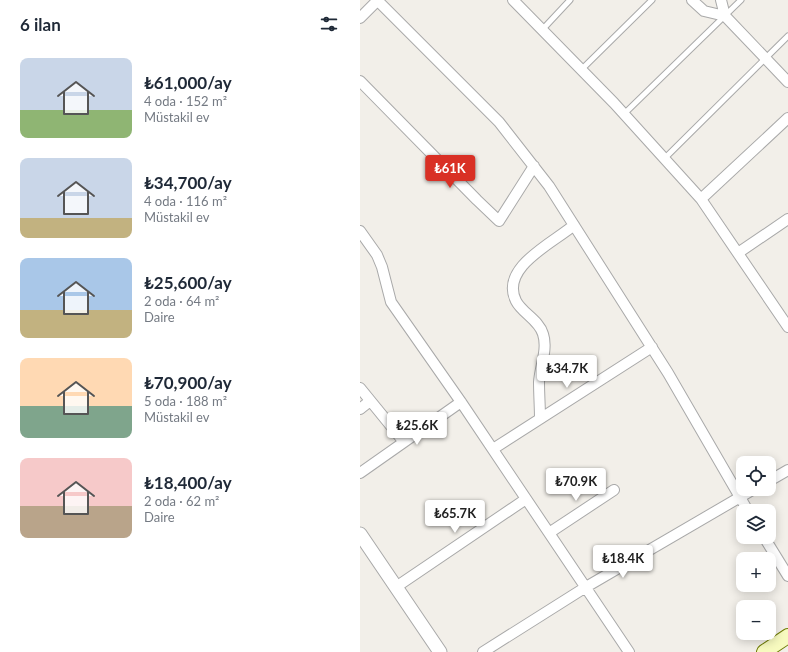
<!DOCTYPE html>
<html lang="tr">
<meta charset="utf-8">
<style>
:root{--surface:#fff;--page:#f2f2f3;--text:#1f2937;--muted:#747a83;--accent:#d93025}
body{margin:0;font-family:Lato,sans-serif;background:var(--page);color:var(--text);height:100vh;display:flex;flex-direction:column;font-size:15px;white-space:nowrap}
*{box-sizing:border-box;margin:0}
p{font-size:13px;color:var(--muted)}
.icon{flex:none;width:22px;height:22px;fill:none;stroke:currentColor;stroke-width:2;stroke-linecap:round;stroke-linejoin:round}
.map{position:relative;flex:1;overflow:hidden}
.sheet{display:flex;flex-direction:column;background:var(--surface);width:360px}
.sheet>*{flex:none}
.tools{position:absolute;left:376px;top:456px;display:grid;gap:8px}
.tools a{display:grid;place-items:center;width:40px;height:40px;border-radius:8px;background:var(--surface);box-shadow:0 2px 10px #0003;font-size:20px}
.price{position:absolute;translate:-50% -34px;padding:0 9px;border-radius:4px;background:#fff;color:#222;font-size:13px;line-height:26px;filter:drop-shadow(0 1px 2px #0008)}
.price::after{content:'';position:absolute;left:50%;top:24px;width:12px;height:9px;margin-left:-6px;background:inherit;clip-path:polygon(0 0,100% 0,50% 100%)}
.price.current{background:var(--accent);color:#fff}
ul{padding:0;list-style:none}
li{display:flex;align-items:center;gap:12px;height:100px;padding:0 20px}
li span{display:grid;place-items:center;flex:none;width:112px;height:80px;border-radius:8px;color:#555}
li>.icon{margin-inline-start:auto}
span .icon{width:48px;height:48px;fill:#fffc;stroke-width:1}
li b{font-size:17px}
h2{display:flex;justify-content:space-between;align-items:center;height:48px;padding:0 20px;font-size:17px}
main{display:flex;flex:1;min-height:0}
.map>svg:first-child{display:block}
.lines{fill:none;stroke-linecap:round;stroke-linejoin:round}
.service-casing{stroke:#a9a9a9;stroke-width:7}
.minor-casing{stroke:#a9a9a9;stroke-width:12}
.tertiary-casing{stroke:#a9a9a9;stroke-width:15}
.secondary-casing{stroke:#707d05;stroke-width:16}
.service{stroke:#fff;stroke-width:5}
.minor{stroke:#fff;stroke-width:10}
.tertiary{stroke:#fff;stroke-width:13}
.secondary{stroke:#f7fabf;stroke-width:14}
</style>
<main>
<section class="sheet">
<h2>6 ilan<svg class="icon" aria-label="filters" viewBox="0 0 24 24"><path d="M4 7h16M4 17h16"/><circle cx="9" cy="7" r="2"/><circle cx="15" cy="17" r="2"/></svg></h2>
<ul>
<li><span style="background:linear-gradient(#c9d6e8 65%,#8fb573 0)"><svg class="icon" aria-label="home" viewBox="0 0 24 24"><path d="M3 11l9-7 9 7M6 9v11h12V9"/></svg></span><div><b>₺61,000/ay</b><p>4 oda · 152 m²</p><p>Müstakil ev</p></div></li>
<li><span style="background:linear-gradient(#c9d6e8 75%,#c2b280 0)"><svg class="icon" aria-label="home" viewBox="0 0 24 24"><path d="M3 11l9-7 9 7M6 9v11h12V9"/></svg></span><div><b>₺34,700/ay</b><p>4 oda · 116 m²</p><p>Müstakil ev</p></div></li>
<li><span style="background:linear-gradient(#a9c7e8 65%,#c2b280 0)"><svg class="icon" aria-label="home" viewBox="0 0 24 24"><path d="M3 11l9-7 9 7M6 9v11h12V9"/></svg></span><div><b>₺25,600/ay</b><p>2 oda · 64 m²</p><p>Daire</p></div></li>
<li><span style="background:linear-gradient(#ffd9b3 60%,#7fa58c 0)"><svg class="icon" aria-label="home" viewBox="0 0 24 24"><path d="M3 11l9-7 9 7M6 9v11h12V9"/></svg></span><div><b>₺70,900/ay</b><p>5 oda · 188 m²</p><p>Müstakil ev</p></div></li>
<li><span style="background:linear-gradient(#f6c9c9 60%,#b9a48a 0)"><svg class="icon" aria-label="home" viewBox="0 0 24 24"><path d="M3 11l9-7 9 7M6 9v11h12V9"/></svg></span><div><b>₺18,400/ay</b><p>2 oda · 62 m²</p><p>Daire</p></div></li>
</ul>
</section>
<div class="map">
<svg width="428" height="652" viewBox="0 0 428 652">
<rect width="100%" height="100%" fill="#f2efe9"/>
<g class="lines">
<defs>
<path id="service" d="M182,30L210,0
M221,70L292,0
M264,114L381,0
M304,159L428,36"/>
<path id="minor" d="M153,0L254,103L341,199L428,327
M332,0L344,11L365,16
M361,0L365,16L428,82
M18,1L139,122L189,186L308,373L388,511
M0,18L18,0
M0,81L117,200L139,221L174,166
M341,199L428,118
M0,231L17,255L22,267L31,302L101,402L269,652
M378,253L428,219
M0,388L44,442
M0,409L10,401
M180,419C180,407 179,394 179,382C180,367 188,349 183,334C179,320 162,313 156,301C139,267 195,242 214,225
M133,449L292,347
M0,473L101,402
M409,481L428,470
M189,533L254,490
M404,537L428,576
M36,587L166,499
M123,652L226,587L394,489"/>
<path id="tertiary" d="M0,534L80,652"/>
<path id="secondary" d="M404,652L428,636"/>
</defs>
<use href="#service" class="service-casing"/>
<use href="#minor" class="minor-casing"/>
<use href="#tertiary" class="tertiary-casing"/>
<use href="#secondary" class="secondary-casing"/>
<use href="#service" class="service"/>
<use href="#minor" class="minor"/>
<use href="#tertiary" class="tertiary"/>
<use href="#secondary" class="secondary"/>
</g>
</svg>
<div class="tools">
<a><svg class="icon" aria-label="locate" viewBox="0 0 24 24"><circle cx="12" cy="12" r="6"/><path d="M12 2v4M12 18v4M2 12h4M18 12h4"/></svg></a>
<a><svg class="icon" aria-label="layers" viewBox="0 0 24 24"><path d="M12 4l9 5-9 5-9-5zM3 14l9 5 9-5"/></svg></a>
<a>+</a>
<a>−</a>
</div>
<b class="price current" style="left:90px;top:189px">₺61K</b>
<b class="price" style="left:207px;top:389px">₺34.7K</b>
<b class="price" style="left:57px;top:446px">₺25.6K</b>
<b class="price" style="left:216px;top:502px">₺70.9K</b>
<b class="price" style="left:95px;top:534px">₺65.7K</b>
<b class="price" style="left:263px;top:579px">₺18.4K</b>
</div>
</main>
